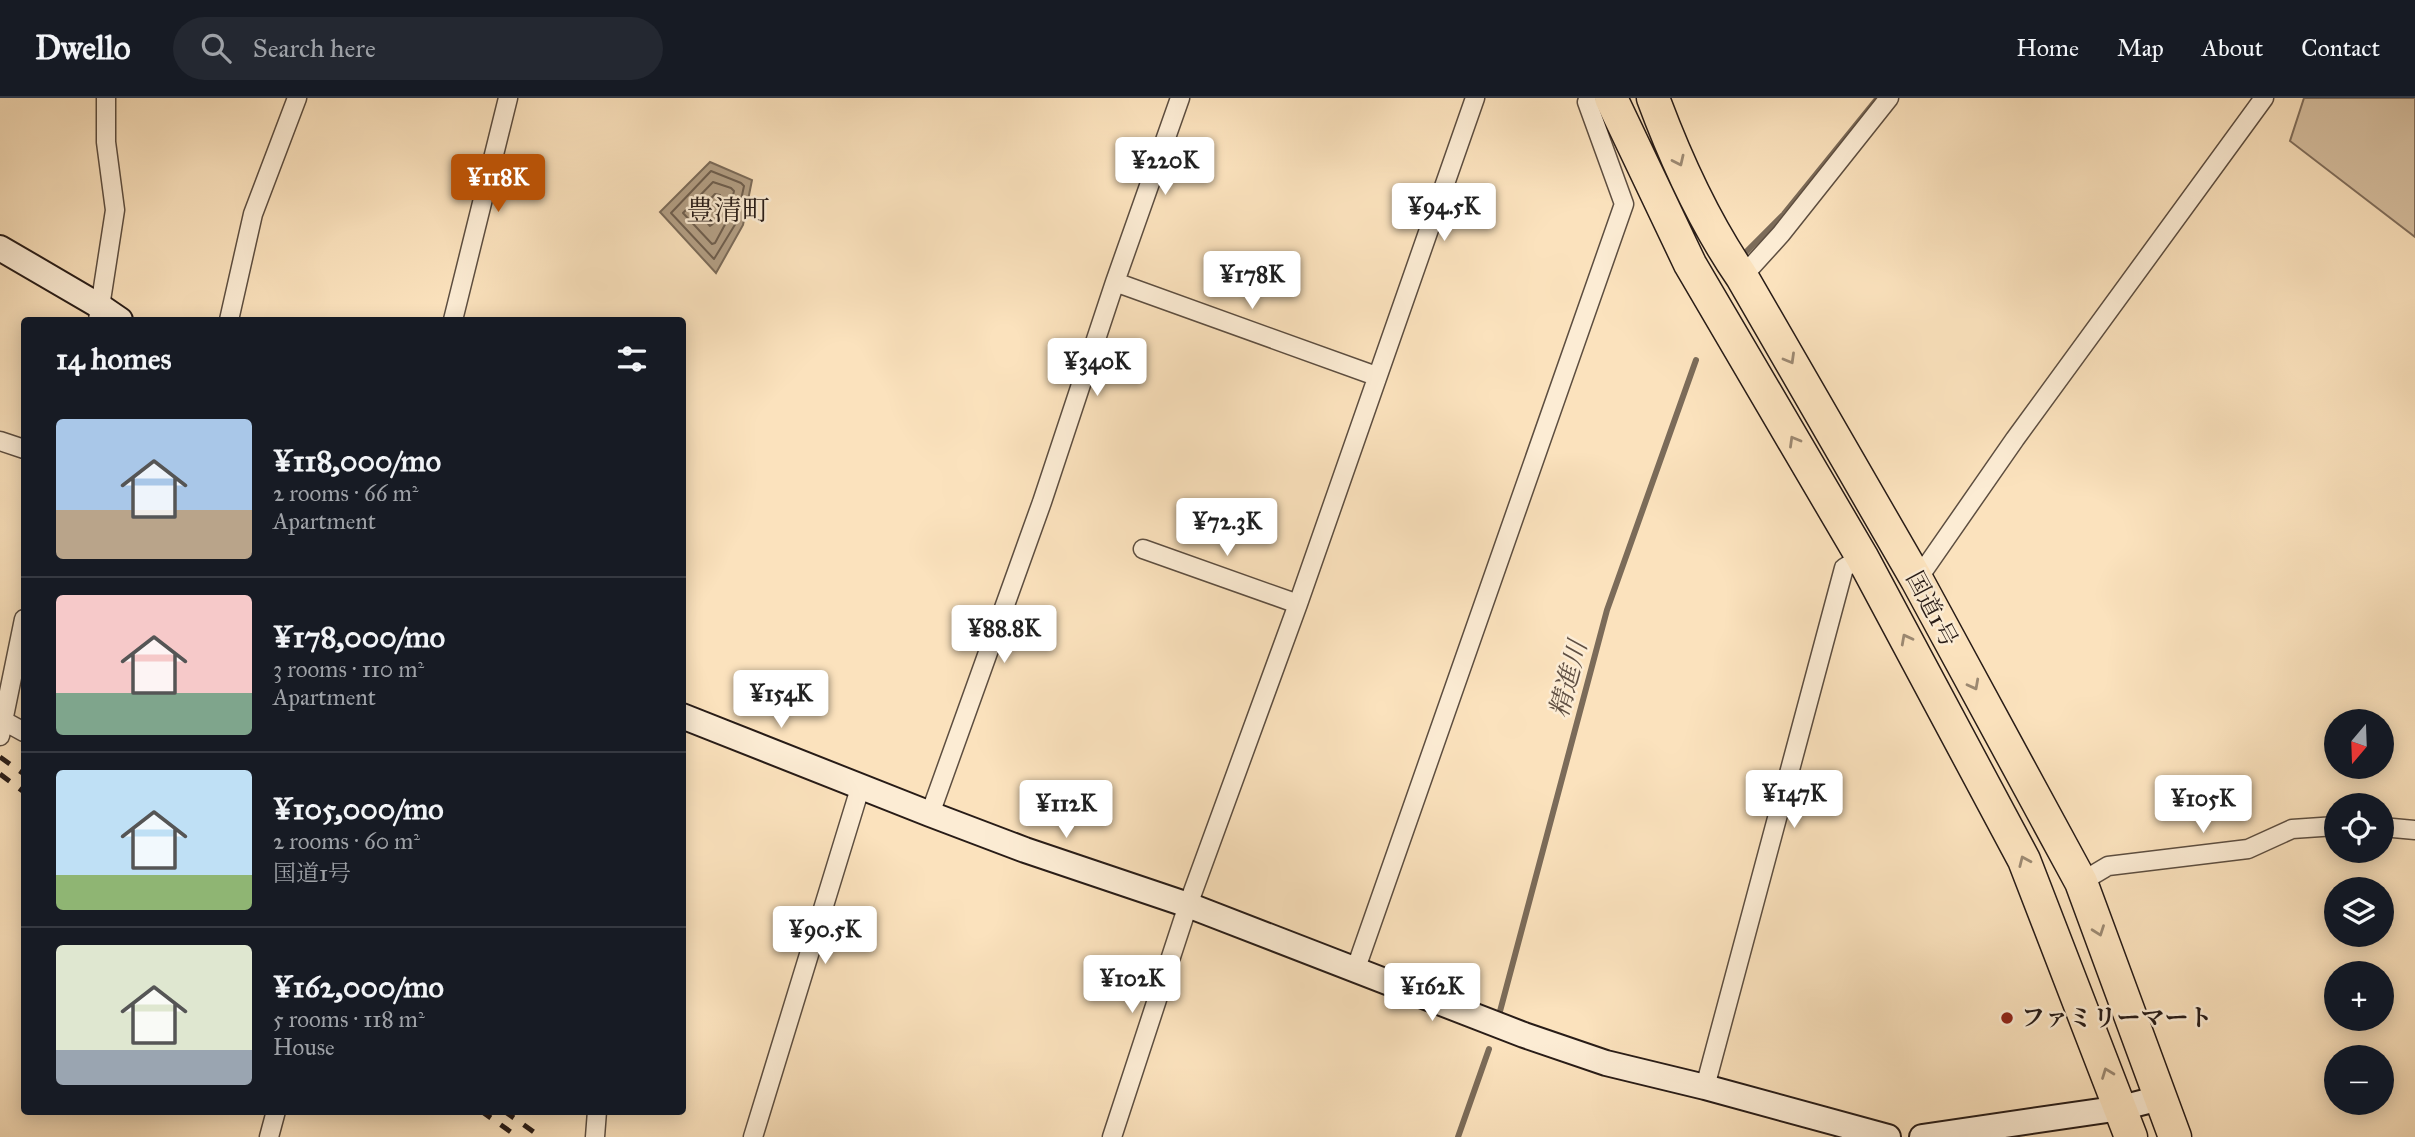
<!DOCTYPE html>
<meta charset="utf-8">
<style>
:root{--surface:#171b24;--page:#242831;--text:#f1f3f6;--muted:#9ea1a6;--line:#363941;--accent:#b45309}
body{margin:0;font-family:"IM FELL Great Primer","Noto Serif JP",serif;background:var(--page);color:var(--text);height:100vh;display:flex;flex-direction:column;font-size:26px;white-space:nowrap}
*{box-sizing:border-box;margin:0}
p{font-size:23px;color:var(--muted)}
.icon{flex:none;width:38px;height:38px;fill:none;stroke:currentColor;stroke-width:2;stroke-linecap:round;stroke-linejoin:round}
.map{position:relative;flex:1;overflow:hidden}
.details{position:absolute;left:21px;top:219px;width:665px;height:798px;display:flex;flex-direction:column;background:var(--surface);border-radius:7px;box-shadow:0 4px 18px #0003}
.details>*{flex:none}
.needle{width:46px;rotate:199deg}
.controls{position:absolute;left:2324px;top:611px;display:grid;gap:14px}
.controls a{display:grid;place-items:center;width:70px;height:70px;border-radius:50%;background:var(--surface);box-shadow:0 4px 18px #0003;font-size:35px}
.price{position:absolute;translate:-50% -60px;padding:0 16px;border-radius:7px;background:#fff;color:#222;font-size:23px;line-height:46px;filter:drop-shadow(0 2px 4px #0008)}
.price::after{content:'';position:absolute;left:50%;top:42px;width:21px;height:16px;margin-left:-10px;background:inherit;clip-path:polygon(0 0,100% 0,50% 100%)}
.price.on{background:var(--accent);color:#fff}
ul{padding:0;list-style:none}
li{display:flex;align-items:center;gap:21px;height:175px;padding:0 35px}
li+li{border-top:2px solid var(--line)}
li span{display:grid;place-items:center;flex:none;width:196px;height:140px;border-radius:7px;color:#555}
li>.icon{margin-inline-start:auto}
span .icon{width:84px;height:84px;fill:#fffc;stroke-width:1}
li b{font-size:30px}
h2{display:flex;justify-content:space-between;align-items:center;height:84px;padding:0 35px;font-size:30px}
header{display:flex;align-items:center;gap:42px;box-sizing:border-box;height:98px;padding:0 35px;background:var(--surface);border-bottom:2px solid var(--line)}
header strong{font-size:33px}
nav{display:flex;gap:38px;margin-inline-start:auto;font-size:24px}
.search{width:490px;height:63px;background:var(--page);display:flex;align-items:center;gap:18px;box-sizing:border-box;padding:0 24px;border-radius:38px;color:var(--muted);font-size:26px}
.map>svg:first-child{display:block}
.green{fill:#d7c0a1;stroke:#806e5c;stroke-width:2}
.water{fill:#b39f85;stroke:#7b6b59;stroke-width:2}
.lines{fill:none;stroke-linecap:round;stroke-linejoin:round}
.shore{stroke:#6e5e4e;stroke-width:2}
.stream{stroke:#7b6b59;stroke-width:6}
.street-casing{stroke:#5d4e40;stroke-width:21}
.secondary-casing{stroke:#281c17;stroke-width:28}
.highway-casing{stroke:#281c17;stroke-width:35}
.street{stroke:#fcecd4;stroke-width:18}
.secondary{stroke:#fcecd4;stroke-width:24}
.highway{stroke:#fbe2bd;stroke-width:32}
.rail{stroke:#281c17;stroke-width:5;stroke-dasharray:12 12;stroke-linecap:butt}
.oneway{stroke:#9c8972}
.poi-dot{fill:#8f2418;stroke:#fcecd4;stroke-width:2.5}
.labels{text-anchor:middle;dominant-baseline:central;stroke-width:5;stroke-linejoin:round;paint-order:stroke}
.street-label{font-size:24px;fill:#281c17;stroke:#fcecd4}
.poi-label{font-size:24px;font-weight:bold;fill:#281c17;stroke:#fcecd4;text-anchor:start}
.water-label{font-size:26px;font-style:italic;fill:#605043;stroke:#fcecd4}
.quarter-label{font-size:28px;fill:#281c17;stroke:#fcecd4}
</style>
<header>
<strong>Dwello</strong>
<div class="search"><svg class="icon" aria-label="search" viewBox="0 0 24 24"><circle cx="10" cy="10" r="6"/><path d="M15 15l6 6"/></svg>Search here</div>
<nav><a>Home</a><a>Map</a><a>About</a><a>Contact</a></nav>
</header>
<div class="map">
<svg width="2415" height="1039" viewBox="0 0 2415 1039">
<rect width="100%" height="100%" fill="#fbe2bd"/>
<filter id="stains"><feTurbulence type="fractalNoise" baseFrequency=".00286" numOctaves="4"/><feColorMatrix values="0 0 0 0 .2 0 0 0 0 .09 0 0 0 0 .02 0 0 0 .5 -.17"/></filter>
<radialGradient id="worn" r=".72"><stop offset=".6" stop-color="#630" stop-opacity="0"/><stop offset="1" stop-color="#630" stop-opacity=".3"/></radialGradient>
<path class="green" d="M2304,0H2415V139L2290,43Z"/>
<path class="water" d="M710,64L752,82L743,127L716,175L660,114Z"/>
<g class="lines">
<path class="shore" d="M711,73L741,85L744,88L736,125L714,161L671,115Z
M713,84L731,90L734,93L728,121L715,145L712,146L683,115Z
M715,96L720,97C723,107 718,123 710,128L698,114Z"/>
<path class="stream" d="M1740,160L1784,116L1877,1
M1499,917L1607,512L1696,262
M1458,1039L1489,951"/>
<defs>
<path id="street" d="M1742,179L1781,136L1889,0
M1115,184L1376,278
M98,222L115,112L106,44V0
M229,222L253,116L297,0
M453,222L508,0
M0,343L24,351
M1143,451L1298,506
M1917,482L2015,341L2264,0
M2,622L24,634
M0,638L24,521
M930,716L1042,404L1115,184L1180,0
M2382,729L2415,732
M2081,784L2108,768L2248,751L2292,731L2336,728
M1356,870L1624,106L1587,4
M1705,989L1844,470L1862,459
M269,1039L276,1013
M595,1039L597,1013
M753,1039L861,687
M1112,1039L1188,807L1298,506L1475,0"/>
<path id="secondary" d="M0,150L101,209L120,222
M682,618L930,716L1025,752L1188,807L1524,937L1606,965L1705,989L1888,1039
M1922,1039L2121,1010L2160,1000"/>
<path id="highway" d="M1611,0L1690,166L1862,459L2024,762L2131,1039
M1653,0C1676,62 1704,124 1742,179L1917,482L2081,784L2175,1039"/>
</defs>
<use href="#street" class="street-casing"/>
<use href="#secondary" class="secondary-casing"/>
<use href="#highway" class="highway-casing"/>
<use href="#street" class="street"/>
<use href="#secondary" class="secondary"/>
<use href="#highway" class="highway"/>
<path class="rail" d="M0,659L24,676
M0,676L24,694
M481,1013L518,1039
M504,1013L541,1039"/>
</g>
<defs><path id="oneway-chevron" d="M-2-3.5L2.5 0L-2 3.5" fill="none" stroke-width="1.6" stroke-linecap="round" stroke-linejoin="round" transform="scale(1.75)"/></defs>
<g class="oneway">
<use href="#oneway-chevron" transform="translate(1679 63) rotate(65)"/>
<use href="#oneway-chevron" transform="translate(1790 261) rotate(60)"/>
<use href="#oneway-chevron" transform="translate(1794 343) rotate(-120)"/>
<use href="#oneway-chevron" transform="translate(1906 541) rotate(-118)"/>
<use href="#oneway-chevron" transform="translate(1974 587) rotate(62)"/>
<use href="#oneway-chevron" transform="translate(2024 763) rotate(-114)"/>
<use href="#oneway-chevron" transform="translate(2099 833) rotate(70)"/>
<use href="#oneway-chevron" transform="translate(2107 975) rotate(-111)"/>
</g>
<circle class="poi-dot" cx="2007" cy="920" r="7"/>
<g class="labels">
<g class="street-label">
<text transform="translate(1932 511) rotate(62)">国道1号</text>
</g>
<g class="poi-label">
<text x="2021" y="920">ファミリーマート</text>
</g>
<g class="water-label">
<text transform="translate(1568 581) rotate(-75)">精進川</text>
</g>
<g class="quarter-label">
<text x="728" y="112">豊清町</text>
</g>
</g>
<rect width="100%" height="100%" filter="url(#stains)"/>
<rect width="100%" height="100%" fill="url(#worn)"/>
</svg>
<div class="controls">
<a><svg class="needle" viewBox="-14 -14 28 28"><path d="M0-13l5 13h-10z" fill="#e53935"/><path d="M0 13l5-13h-10z" fill="#9ea1a6"/></svg></a>
<a><svg class="icon" aria-label="locate" viewBox="0 0 24 24"><circle cx="12" cy="12" r="6"/><path d="M12 2v4M12 18v4M2 12h4M18 12h4"/></svg></a>
<a><svg class="icon" aria-label="layers" viewBox="0 0 24 24"><path d="M12 4l9 5-9 5-9-5zM3 14l9 5 9-5"/></svg></a>
<a>+</a>
<a>−</a>
</div>
<b class="price" style="left:1165px;top:99px">¥220K</b>
<b class="price on" style="left:498px;top:116px">¥118K</b>
<b class="price" style="left:1444px;top:145px">¥94.5K</b>
<b class="price" style="left:1252px;top:213px">¥178K</b>
<b class="price" style="left:1097px;top:300px">¥340K</b>
<b class="price" style="left:1227px;top:460px">¥72.3K</b>
<b class="price" style="left:1004px;top:567px">¥88.8K</b>
<b class="price" style="left:781px;top:632px">¥154K</b>
<b class="price" style="left:1794px;top:732px">¥147K</b>
<b class="price" style="left:2203px;top:737px">¥105K</b>
<b class="price" style="left:1066px;top:742px">¥112K</b>
<b class="price" style="left:825px;top:868px">¥90.5K</b>
<b class="price" style="left:1132px;top:917px">¥102K</b>
<b class="price" style="left:1432px;top:925px">¥162K</b>
<section class="details">
<h2>14 homes<svg class="icon" aria-label="filters" viewBox="0 0 24 24"><path d="M4 7h16M4 17h16"/><circle cx="9" cy="7" r="2"/><circle cx="15" cy="17" r="2"/></svg></h2>
<ul>
<li><span style="background:linear-gradient(#a9c7e8 65%,#b9a48a 0)"><svg class="icon" aria-label="home" viewBox="0 0 24 24"><path d="M3 11l9-7 9 7M6 9v11h12V9"/></svg></span><div><b>¥118,000/mo</b><p>2 rooms · 66 m²</p><p>Apartment</p></div></li>
<li><span style="background:linear-gradient(#f6c9c9 70%,#7fa58c 0)"><svg class="icon" aria-label="home" viewBox="0 0 24 24"><path d="M3 11l9-7 9 7M6 9v11h12V9"/></svg></span><div><b>¥178,000/mo</b><p>3 rooms · 110 m²</p><p>Apartment</p></div></li>
<li><span style="background:linear-gradient(#bfe0f5 75%,#8fb573 0)"><svg class="icon" aria-label="home" viewBox="0 0 24 24"><path d="M3 11l9-7 9 7M6 9v11h12V9"/></svg></span><div><b>¥105,000/mo</b><p>2 rooms · 60 m²</p><p>国道1号</p></div></li>
<li><span style="background:linear-gradient(#dfe7d0 75%,#9aa5b1 0)"><svg class="icon" aria-label="home" viewBox="0 0 24 24"><path d="M3 11l9-7 9 7M6 9v11h12V9"/></svg></span><div><b>¥162,000/mo</b><p>5 rooms · 118 m²</p><p>House</p></div></li>
</ul>
</section>
</div>
